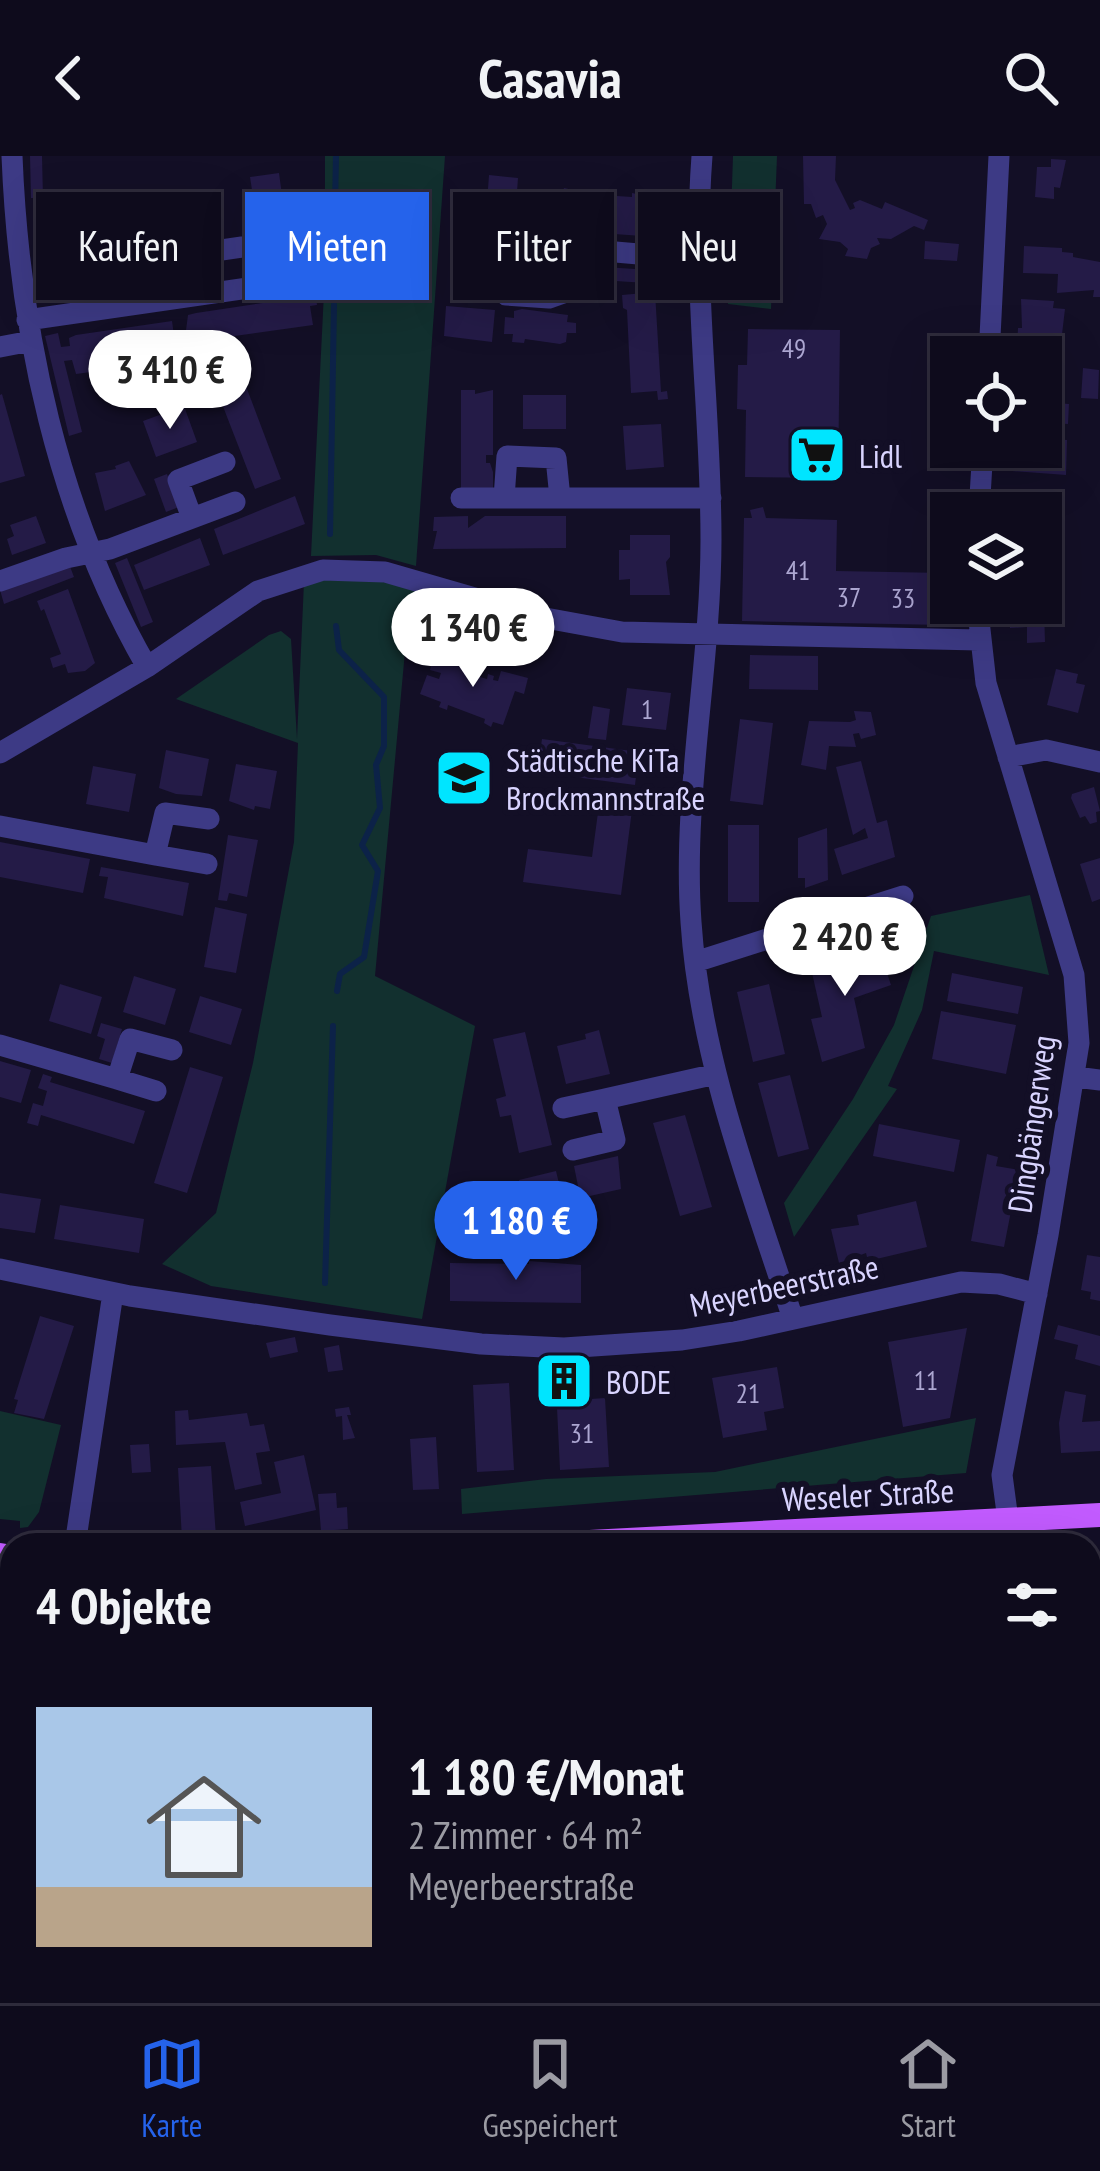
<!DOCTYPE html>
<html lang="de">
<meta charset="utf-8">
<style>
:root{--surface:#0e0b1c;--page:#1c1929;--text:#f1f3f6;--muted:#9b9ba3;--line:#2e2b3b;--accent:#2563eb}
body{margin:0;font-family:"PT Sans Narrow",sans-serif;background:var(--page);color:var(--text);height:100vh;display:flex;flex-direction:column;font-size:45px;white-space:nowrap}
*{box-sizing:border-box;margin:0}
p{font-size:39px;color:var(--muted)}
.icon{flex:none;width:66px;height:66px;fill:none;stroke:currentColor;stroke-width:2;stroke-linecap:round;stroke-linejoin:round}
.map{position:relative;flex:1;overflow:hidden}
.panel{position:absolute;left:0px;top:1377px;width:1101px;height:471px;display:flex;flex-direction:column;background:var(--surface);border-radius:36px 36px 0 0;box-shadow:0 12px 48px #0002,0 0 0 3px var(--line)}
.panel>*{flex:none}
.guide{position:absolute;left:36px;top:36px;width:1029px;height:108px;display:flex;gap:24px}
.controls{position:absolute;left:930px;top:180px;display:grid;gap:24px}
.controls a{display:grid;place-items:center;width:132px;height:132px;border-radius:0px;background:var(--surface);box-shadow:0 12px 48px #0002,0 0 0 3px var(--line);font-size:60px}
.price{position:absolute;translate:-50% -102px;padding:0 27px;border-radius:42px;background:#fff;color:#222;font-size:39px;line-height:78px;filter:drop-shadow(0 3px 6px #0008)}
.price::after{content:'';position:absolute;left:50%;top:72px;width:36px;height:27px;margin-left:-18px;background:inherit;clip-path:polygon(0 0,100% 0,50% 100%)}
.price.current{background:var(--accent);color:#fff}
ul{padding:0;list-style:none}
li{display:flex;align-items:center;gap:36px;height:300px;padding:0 36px}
li span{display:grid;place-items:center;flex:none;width:336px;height:240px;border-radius:0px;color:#555}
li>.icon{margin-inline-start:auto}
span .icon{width:144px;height:144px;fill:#fffc;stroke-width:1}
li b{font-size:51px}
h2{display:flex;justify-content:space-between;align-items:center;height:144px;padding:0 36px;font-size:51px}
.chip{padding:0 42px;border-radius:0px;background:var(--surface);box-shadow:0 12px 48px #0002,0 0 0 3px var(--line);font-size:42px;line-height:108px}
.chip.current{background:var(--accent);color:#fff}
header{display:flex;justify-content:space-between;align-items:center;height:156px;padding:0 36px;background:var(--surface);font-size:54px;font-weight:800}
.tabs{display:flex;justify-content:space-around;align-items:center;height:168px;border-top:3px solid var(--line);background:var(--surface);font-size:33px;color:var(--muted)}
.tabs a{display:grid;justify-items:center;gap:6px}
.tabs .current{color:var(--accent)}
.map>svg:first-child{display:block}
.green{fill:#12302f}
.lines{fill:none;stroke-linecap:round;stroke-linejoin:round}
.stream{stroke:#0c2248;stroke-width:6}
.building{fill:#241b47}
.major-tunnel{stroke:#312d47;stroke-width:24;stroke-dasharray:24 12;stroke-linecap:butt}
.minor{stroke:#3d3a85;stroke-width:21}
.major{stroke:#c25bff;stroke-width:24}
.rail{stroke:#00e5ff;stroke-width:6;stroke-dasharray:18 15;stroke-linecap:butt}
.labels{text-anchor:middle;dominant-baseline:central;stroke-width:12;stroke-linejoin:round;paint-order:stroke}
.number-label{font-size:27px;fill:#aca6d1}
.poi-label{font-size:33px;fill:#d9d4ff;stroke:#130f26;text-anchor:start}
.street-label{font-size:33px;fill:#d9d4ff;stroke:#130f26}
</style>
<header><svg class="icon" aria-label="back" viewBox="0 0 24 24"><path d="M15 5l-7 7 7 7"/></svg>Casavia<svg class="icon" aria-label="search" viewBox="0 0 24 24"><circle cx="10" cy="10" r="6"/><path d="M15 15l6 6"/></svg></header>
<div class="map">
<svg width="1100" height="1847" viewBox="0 0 1100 1847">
<rect width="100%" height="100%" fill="#130f26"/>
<path class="green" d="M325,0H445L416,410L376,399L311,400L325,116Z
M733,0H777L771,153L728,148Z
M345,421L390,427L423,437L407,474L375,820L475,870L422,1163L211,1130L162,1108L216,1057L253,907L294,686L298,587L176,543L269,479L281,475L291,483L297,583L304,426Z
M1030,739L1049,819L934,795L922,854L888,930L897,933L794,1081L784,1047L853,943L894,869L931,760Z
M0,1255L61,1269L39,1356L28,1371L20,1372V1365L0,1363Z
M976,1262L966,1317L462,1358L461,1333L546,1323L715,1316Z"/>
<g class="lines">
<path class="stream" d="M334,103L336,0
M330,378L334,149
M336,470L339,494L384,541V590L376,609L380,652L362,689L378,715L364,801L340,818L337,835
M325,1127L333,870
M774,1836L810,1847"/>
</g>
<path class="building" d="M30,0H42L43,42H31Z
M803,0H836L835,24L850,54L855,52L853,47L860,44L882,53L885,46L928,64L924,74L914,70L891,83L877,82L880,88L871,92L867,103L845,100L848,93L840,86L819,83L827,68L823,59L816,62L811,48H804Z
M1051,3L1066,4L1060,32L1054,31V43L1035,41L1037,11H1051Z
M279,17L293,121L266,125L250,21Z
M489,19L518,22L510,130L481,128Z
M564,32L590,38L587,76L545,73L548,35L563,36Z
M217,35L222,71L178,77L173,41Z
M632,37L659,43L656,81L614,78L617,40L632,41Z
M153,70L158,108L115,114L110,76Z
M85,79L90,118L47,123L42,86Z
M925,85L959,88L957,105L924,103Z
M1024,90L1062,92V96L1073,97V101L1100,106V141H1093L1094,134L1057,137L1058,118L1023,117Z
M183,92L188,126L175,128L170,94Z
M590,110L664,115L663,128L583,123Z
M655,136L661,236L667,235L668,243L658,244L657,235L631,237L627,154L623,152L622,139Z
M309,140L316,141L317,149L310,150L313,169L192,186L191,181L185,182L188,159L196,157Z
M1021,143L1054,145L1053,152L1065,153L1055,237L1041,236V201H1020V193L1017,192L1018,172H1022Z
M446,150L495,154L492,186L444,180Z
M522,153L568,159L567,166L576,167V177H567L566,186L560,188L525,183L524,187L512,186L513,178H504L505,161L514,162V155Z
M172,165L176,194L90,206L91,216L76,218L72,204L64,205L82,276L69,280L45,180L58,177L61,191L70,190L69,182L76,179Z
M748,173L840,174L838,322L745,321L746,254L737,253L738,209H747Z
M1083,212L1099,214L1098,243L1081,242Z
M244,225L281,323L255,333L217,235Z
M461,234H475V238L493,234V299H486V307H490L493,316V335H461Z
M2,238L25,320L0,327V239Z
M523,239H566V273H523Z
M1041,246L1069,248L1068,268L1041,266Z
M184,250L197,286L156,301L143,265Z
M661,268L664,311L626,314L623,270Z
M1041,282L1067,284L1066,319L1012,315L1013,291H1041Z
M129,305L146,339L105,355L95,317L116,313L115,310Z
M167,318L179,351L166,356L154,323Z
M295,340L305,368L223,399L214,373Z
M1010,344L1044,345L1043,357H1010Z
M763,351L766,362L837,364L836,415L945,417L944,469L742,465L744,362H752L750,354Z
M36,360L46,387L12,399L7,383L14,380L10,369Z
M468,360V372L485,360H566V392L433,393L437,375H433L434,361Z
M630,379H670V401L666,406L670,439H630V423L619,424V394H630Z
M200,382L210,409L144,434L134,409Z
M127,402L153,466L141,471L115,407Z
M69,408L74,421L4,448L0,434Z
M68,433L95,507L85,515L68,517L65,508L53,512L50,502L61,498L44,453L41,455L37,445Z
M1009,447H1037V453H1044L1045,486L1027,487V471L1010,472Z
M433,499L483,511L480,521L487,523L488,518L494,520L493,524L498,525L501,515L528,522L524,538L515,535L503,569L493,566L491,571L484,567L485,563L448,549L447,554L439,551L441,546L420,538L427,519L439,523L441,517L430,514Z
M750,499L818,500V534L749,533Z
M1056,513L1078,518L1076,527L1085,529L1078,557L1047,549Z
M627,532L671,537L666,574L622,569Z
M593,550L610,553L606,584L588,582Z
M854,555L871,556L876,579L861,583L859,577L853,578L856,591L829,590L826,614L801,609L809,565L850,566L856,564Z
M740,563L773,567L763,649L730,645Z
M542,583L639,596L635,629L537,616Z
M166,594L209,603L202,640L176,638L159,632Z
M861,605L877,667L887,664L895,701L842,719L834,693L868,682L865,672L853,679L836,611Z
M236,608L277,615L270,653L255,650L254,654L229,645Z
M93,610L136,618L129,656L86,648Z
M1094,631L1100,655L1096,656L1097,666L1090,668L1085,660L1080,662L1071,642L1072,638Z
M599,649L632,654L621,739L523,726L528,693L592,701Z
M728,669H759V746H728Z
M827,672L828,724L805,732V722H798V682Z
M228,679L258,684L247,741L229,737L227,745L218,744Z
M0,686L90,703L83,737L0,721Z
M1100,702V743L1092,746L1080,708Z
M101,711L189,727L183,760L104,742L108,721L99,720Z
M215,751L247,758L236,817L204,811Z
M877,787L891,829L854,842L865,892L822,906L811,863L822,861L810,808L829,804L830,808Z
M952,817L1023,831L1018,858L947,845Z
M134,820L176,833L165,869L123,856Z
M60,828L102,841L91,878L49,865Z
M769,828L785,898L753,906L737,836Z
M200,840L242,853L231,889L189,876Z
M941,855L1016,869L1006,918L932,903Z
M101,867L122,873L112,907L99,903L105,883L97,880Z
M599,874L610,918L566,928L557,890L586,883L585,878Z
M525,876L552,989L519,997L511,959L500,961L496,943L506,940L493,883Z
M0,905L31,914L21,947L0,941Z
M190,911L223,921L187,1037L154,1027Z
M43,918L52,921L50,926L145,955L134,988L41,959L38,970L27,967L33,947L43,950L47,935L38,932Z
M790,919L809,993L778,1001L758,927Z
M685,959L712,1051L680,1060L653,967Z
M879,968L960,984L954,1016L873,1000Z
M987,998L998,1001L996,1010L1019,1014L1004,1091L971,1085Z
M618,1000L621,1033L581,1042L584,1056L576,1058L570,1032L578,1030L574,1010Z
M556,1015L564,1048L527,1056L519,1024Z
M502,1027L508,1055L516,1053L518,1061L510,1062L508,1057L469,1068L461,1036Z
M0,1037L41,1043L35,1077L0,1072Z
M916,1045L927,1091L868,1105L866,1097L839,1107L831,1073L859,1069L857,1059Z
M60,1049L144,1063L139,1097L54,1083Z
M1087,1099L1100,1101V1145L1090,1143L1091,1136L1081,1134Z
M529,1105L581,1109V1147L450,1145V1107L529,1108Z
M40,1160L74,1170L44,1263L14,1257L18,1244L14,1243Z
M1058,1169L1100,1180V1210L1075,1203L1078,1189L1054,1183Z
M967,1172L950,1262L903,1271L888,1186Z
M295,1181L298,1196L270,1202L266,1187Z
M339,1189L343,1214L328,1216L324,1192Z
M777,1211L784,1252L764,1256L767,1274L723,1282L712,1222Z
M509,1227L514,1314L477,1316L473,1229Z
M590,1229L591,1243L605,1242L609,1311L560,1314L556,1231Z
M1065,1235L1086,1239L1082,1266L1100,1265V1295L1061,1297L1059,1267Z
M349,1251L351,1259H347L355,1282L343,1284L342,1260L336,1261L335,1253Z
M188,1254L189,1264L247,1257L250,1270L264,1268L270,1295L256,1297L262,1328L235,1334L225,1286L176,1289L175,1255Z
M436,1281L439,1333L413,1334L410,1283Z
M149,1288L151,1316L132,1317L130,1289Z
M304,1299L316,1354L245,1370L240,1346L281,1337L274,1306Z
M211,1310L216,1381L182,1383L178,1312Z
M336,1337L337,1352L347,1351L348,1373L321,1375L318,1338Z
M1089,1673L1100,1677V1847L937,1844L936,1847H882L878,1846L879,1841L868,1837L1089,1836Z"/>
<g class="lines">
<path class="major-tunnel" d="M4,1838L12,1794"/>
<path class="minor" d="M12,0C19,176 58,357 147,511
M702,0C692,131 711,253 711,383C711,510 682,639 691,766C700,903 751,1033 793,1163
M199,139L194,98L242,91
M506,139L549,142L563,137L568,114L581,93L696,103
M27,164L248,132
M0,191L31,185
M989,201L999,0
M461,342H711
M504,342L507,300L556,302L560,342
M979,357L983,291
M192,362L178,324L225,306
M0,425L66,402L110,393L235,346
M977,447L986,527L1074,819L1079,887L1048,1079L1002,1319L1008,1364
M0,597L147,511L258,435L323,414L385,416L540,461L622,476L979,484
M1008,601L1046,594L1100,606
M0,670L155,699
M207,708L155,699L165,657L209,663
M695,806L903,740
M0,889L117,923L130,883L172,894
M1076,921L1100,924
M117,923L156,935
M563,952L605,943
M573,994L615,984L605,943L716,918
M0,1113L130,1140L330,1169L481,1188L564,1192L682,1184L739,1175L961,1126L999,1128L1037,1138
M75,1389L113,1137"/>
<path class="major" d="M533,1389L1100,1359
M0,1399L12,1401
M2,1847L4,1838"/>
<path class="rail" d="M0,1777L12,1779
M0,1802L12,1804
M0,1827L12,1829
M59,1836L128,1847
M131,1836L199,1847
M211,1836L279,1847
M365,1836L434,1847
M463,1839L544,1847"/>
</g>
<defs>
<symbol id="supermarket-square" viewBox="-11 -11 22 22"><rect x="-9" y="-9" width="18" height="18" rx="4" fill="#00e5ff" stroke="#130f26"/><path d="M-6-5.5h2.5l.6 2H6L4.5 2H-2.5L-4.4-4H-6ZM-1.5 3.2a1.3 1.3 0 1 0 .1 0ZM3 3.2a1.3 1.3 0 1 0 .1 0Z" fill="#111"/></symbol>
<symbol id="school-square" viewBox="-11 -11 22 22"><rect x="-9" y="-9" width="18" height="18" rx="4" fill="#00e5ff" stroke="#130f26"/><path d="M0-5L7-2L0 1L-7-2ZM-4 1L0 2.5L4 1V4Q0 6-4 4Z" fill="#111"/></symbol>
<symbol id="building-square" viewBox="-11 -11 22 22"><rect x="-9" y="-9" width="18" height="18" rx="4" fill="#00e5ff" stroke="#130f26"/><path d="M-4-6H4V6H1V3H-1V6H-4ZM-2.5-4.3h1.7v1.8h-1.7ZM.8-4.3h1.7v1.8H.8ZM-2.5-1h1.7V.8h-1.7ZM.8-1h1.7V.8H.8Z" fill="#111"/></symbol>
</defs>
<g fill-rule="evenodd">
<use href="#supermarket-square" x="784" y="266" width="66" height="66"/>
<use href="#school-square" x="431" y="589" width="66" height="66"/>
<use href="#building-square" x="531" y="1192" width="66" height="66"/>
</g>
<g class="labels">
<g class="number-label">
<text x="794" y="192">49</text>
<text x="798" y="414">41</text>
<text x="849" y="441">37</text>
<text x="903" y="442">33</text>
<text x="647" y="553">1</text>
<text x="926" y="1224">11</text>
<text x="748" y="1237">21</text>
<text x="582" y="1277">31</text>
</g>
<g class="poi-label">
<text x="859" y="299">Lidl</text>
<text x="506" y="603">Städtische KiTa<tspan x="506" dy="38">Brockmannstraße</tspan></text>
<text x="606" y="1225">BODE</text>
</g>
<g class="street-label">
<text transform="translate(1031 968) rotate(-82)">Dingbängerweg</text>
<text transform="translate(784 1129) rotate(-12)">Meyerbeerstraße</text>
<text transform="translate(868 1338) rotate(-3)">Weseler Straße</text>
</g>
</g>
</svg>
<div class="controls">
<a><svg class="icon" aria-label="locate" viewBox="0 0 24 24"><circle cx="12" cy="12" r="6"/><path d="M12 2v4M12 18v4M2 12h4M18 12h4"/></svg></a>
<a><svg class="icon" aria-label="layers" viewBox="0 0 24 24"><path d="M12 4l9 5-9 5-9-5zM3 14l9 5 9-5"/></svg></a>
</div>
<b class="price" style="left:170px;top:276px">3 410 €</b>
<b class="price" style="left:473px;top:534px">1 340 €</b>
<b class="price" style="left:845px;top:843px">2 420 €</b>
<b class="price current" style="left:516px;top:1127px">1 180 €</b>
<div class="guide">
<a class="chip">Kaufen</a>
<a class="chip current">Mieten</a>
<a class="chip">Filter</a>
<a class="chip">Neu</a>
</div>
<section class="panel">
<h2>4 Objekte<svg class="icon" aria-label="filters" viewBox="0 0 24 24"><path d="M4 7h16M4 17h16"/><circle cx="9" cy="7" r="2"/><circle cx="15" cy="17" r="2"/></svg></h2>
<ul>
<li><span style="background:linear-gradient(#a9c7e8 75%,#b9a48a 0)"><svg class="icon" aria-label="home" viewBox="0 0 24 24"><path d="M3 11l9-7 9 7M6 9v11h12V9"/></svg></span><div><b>1 180 €/Monat</b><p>2 Zimmer · 64 m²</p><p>Meyerbeerstraße</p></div></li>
</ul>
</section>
</div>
<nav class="tabs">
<a class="current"><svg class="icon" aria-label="map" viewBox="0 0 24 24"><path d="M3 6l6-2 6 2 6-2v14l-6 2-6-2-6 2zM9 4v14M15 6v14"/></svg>Karte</a>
<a><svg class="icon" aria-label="saved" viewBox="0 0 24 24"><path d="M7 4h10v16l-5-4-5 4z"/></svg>Gespeichert</a>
<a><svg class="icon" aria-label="home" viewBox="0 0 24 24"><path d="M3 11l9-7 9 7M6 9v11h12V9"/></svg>Start</a>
</nav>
